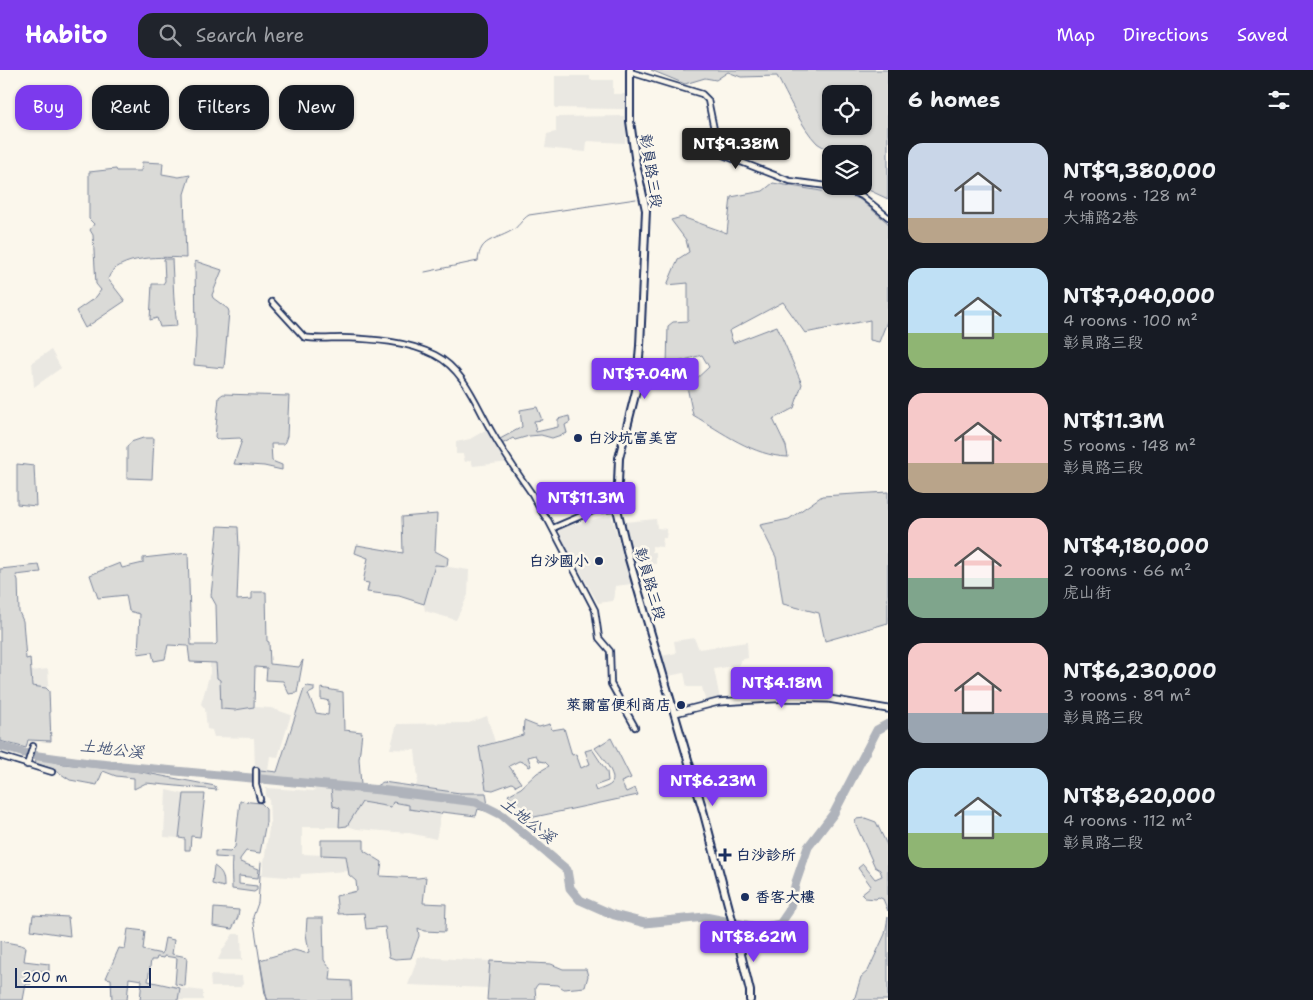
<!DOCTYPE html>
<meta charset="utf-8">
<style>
:root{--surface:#171b24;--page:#20242c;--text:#f1f3f6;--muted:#9ea1a6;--accent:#7c3aed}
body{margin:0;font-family:"Shantell Sans","LXGW WenKai TC",sans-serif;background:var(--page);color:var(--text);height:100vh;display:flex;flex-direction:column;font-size:19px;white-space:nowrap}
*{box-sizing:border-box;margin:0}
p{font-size:16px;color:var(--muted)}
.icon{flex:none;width:28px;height:28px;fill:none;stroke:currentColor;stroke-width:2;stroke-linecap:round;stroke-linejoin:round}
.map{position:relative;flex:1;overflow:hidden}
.details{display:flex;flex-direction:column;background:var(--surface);width:425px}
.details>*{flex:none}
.top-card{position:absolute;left:15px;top:15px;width:475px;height:45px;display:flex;gap:10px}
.fabs{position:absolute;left:822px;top:15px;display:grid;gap:10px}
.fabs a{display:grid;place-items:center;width:50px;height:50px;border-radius:10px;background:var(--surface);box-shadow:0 1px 4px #0004;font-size:25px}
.scale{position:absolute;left:15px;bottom:12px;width:136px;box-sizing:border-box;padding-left:5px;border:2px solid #1b2f5e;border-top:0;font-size:14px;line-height:18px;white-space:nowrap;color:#1b2f5e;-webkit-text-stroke:4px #fbf7ec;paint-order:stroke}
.price{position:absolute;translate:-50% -42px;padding:0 11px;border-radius:5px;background:var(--accent);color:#fff;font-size:16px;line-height:32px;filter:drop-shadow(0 1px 2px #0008)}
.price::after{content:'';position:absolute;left:50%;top:30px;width:15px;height:11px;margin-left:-8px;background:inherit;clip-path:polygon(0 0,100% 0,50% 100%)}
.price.current{background:#222;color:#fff}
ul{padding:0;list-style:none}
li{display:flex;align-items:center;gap:15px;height:125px;padding:0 20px}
li span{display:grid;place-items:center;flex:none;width:140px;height:100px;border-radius:15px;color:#555}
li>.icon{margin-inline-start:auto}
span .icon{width:60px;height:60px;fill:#fffc;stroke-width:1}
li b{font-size:21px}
h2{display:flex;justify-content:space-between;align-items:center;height:60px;padding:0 20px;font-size:21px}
.chip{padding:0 18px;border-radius:15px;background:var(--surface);box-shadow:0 1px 4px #0004;font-size:18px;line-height:45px}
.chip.current{background:var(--accent);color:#fff}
header{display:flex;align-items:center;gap:30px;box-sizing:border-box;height:70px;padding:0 25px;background:var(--accent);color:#fff}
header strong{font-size:24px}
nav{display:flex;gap:28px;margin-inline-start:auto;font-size:18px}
.search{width:350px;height:45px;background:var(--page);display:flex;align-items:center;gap:12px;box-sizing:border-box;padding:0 18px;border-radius:15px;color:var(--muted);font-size:19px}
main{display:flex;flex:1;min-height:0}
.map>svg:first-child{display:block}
.built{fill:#eae8e2}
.green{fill:#dadad7;stroke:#7a849a;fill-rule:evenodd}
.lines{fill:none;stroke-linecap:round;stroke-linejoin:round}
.stream{stroke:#747e96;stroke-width:1}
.river{stroke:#afb3bb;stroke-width:9}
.minor-casing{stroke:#1b2f5e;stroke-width:8}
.tertiary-casing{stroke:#1b2f5e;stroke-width:9}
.secondary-casing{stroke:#1b2f5e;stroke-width:10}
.minor{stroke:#fbf7ec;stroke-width:4.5}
.tertiary{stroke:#fbf7ec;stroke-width:5.5}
.secondary{stroke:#fbf7ec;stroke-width:6}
.poi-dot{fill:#1b2f5e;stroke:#fbf7ec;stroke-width:2}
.labels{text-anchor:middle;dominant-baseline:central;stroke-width:5;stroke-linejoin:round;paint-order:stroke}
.street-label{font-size:15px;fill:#1b2f5e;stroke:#fbf7ec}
.poi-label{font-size:15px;font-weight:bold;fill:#1b2f5e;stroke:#fbf7ec;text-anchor:start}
.water-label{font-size:16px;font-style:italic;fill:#47577a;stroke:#fbf7ec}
</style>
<header>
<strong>Habito</strong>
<div class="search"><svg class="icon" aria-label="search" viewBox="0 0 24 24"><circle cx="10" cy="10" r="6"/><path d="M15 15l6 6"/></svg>Search here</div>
<nav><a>Map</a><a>Directions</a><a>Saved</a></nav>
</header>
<main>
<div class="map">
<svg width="888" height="930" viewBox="0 0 888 930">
<rect width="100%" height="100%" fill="#fbf7ec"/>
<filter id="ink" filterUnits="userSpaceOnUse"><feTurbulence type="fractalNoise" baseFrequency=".02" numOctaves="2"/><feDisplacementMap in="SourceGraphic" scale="10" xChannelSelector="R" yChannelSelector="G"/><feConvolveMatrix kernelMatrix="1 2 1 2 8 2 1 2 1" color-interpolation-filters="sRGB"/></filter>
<g filter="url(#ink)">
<path class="built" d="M555,6H590V10H613V24H629L628,47L625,73L587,71L586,82L545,78L547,64L556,62V47L624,46V39L555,38Z
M51,280L61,298L34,317L32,292Z
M489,358L510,392L473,396L471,390L465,392L463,384H456V372L470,369Z
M611,445L632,514L615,516L613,531L598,533L561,468L559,458Z
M656,449L657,458L667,459L666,468H663L662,477L652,476V482H656V494L636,495L626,462L625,452Z
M435,495L469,500L468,525L456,550L425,541L424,534Z
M694,568L699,579L747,572L748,588L740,590V595L714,599L720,629L706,633L702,617H687L684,603L668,606L662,586L676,583L674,571Z
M210,593H216L217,608L220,610L235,640L254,637L271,638L291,645L278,687L270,686L268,701L255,699L254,668L214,667L212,660L207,659L205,639L201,634L210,603Z
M48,599L49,614L46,618L32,617L31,601Z
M487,646L495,672L479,677L486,723H460L416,716L418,709L415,680L390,679L397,654L469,653Z
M316,715L331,718L333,735L340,737L339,757H302V784L346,786L349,801L301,804L300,808L262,805L270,752L269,728L266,727V718L314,721Z
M166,720L184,724L179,768L164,767Z
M362,732L391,736L393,732L410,735L409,739L441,744L436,769L409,763L357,759L347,756Z
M233,864H241L242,890H218L223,879Z
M418,887L490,891L488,918L408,915Z
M210,905L242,906L243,914L240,917H211Z
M180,918L203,921V930H178Z"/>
<path class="green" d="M651,0H888V129L860,116H864V84H833C828,78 822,77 817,73C802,58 787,25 777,6L741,7L728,2L716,10L705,8L685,14ZM831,24H864V56H831Z
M142,92L163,93L162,104L179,107L190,105L184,124L186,188C166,187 116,184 108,209L125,231L85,258L76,241L96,227L101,220L96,214L93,165L90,160L94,154L89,149V102L116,99L117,101H141Z
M773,113L857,127L888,153V249L879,272L870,270V250L805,263L783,232L729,261L733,273L777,256L802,314L794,338L773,349L786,376L788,387C753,386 722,362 693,345L686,312L695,310L709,297L702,285L667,295L668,256L673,252L688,251V213L667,215L678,189L689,182L686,170L671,150L682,147L727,163L731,127L763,121Z
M164,189H172L174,230L177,256L160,257L157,248L150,250L152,214H163L165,211Z
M195,191L222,200L212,225L213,228L228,239L229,242L224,298L194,295L196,267Z
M223,324L289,326L287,366L284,374H271L272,391L282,395V400L264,396L234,394L242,370L240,368L217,369L215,367L219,327Z
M537,337L542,350L534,351L536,362L558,357V349L569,346L570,352L565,355L567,363L552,368L541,365L529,366L515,370L513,368L502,374L500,369L522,357L520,340Z
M143,368H154L152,409L127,408V377L131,372Z
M17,394L34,396L36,436L17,434Z
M888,422V553L825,571L819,543L783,534L776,487L760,455L789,449L822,426Z
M437,444L435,481L448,488L447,496L435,495L424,534L399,526L367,522L369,513L363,512L368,488L355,483L357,475L403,483L402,447Z
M218,456L238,457L239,478L237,530L252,529V522H266L267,571L269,572L270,594L299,597L303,590L297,623L289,624L283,611L266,610L267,598L255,597L254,637L235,640L221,639L220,610L217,608L216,593L190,592L188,576L168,575L165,589L154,591L152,582L138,584L140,544L129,541L126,525L98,528L90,505L120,493L122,498L143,493V488L188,483L191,575H215L217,573L216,535L211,526Z
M39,495L41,502L16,505L18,510L19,542L23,551L26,589L30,588L32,616L46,618L49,621L51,671L28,670L26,678L0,671V499Z
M307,616L314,617V621L308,624L316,643L328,645L329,631L321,629V618L343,622L344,660L362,662L359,689L361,715L376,716L383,712L460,723H486L489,742L478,739L476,746L442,742L441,744L409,739V735L393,732L391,737L362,732L347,756L339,757L340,738L333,736L331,718L260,707V700L277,702L304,619Z
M524,651L539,657L550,654L552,660L564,658L572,685L576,684L581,698L590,694L585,681L592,679L607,702L608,711L594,716L596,721C600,719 608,717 611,714C619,706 600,685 595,678L611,668L631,708L621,712L626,722L635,718L638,725L525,749L508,725L521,718L537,703L549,696L545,692L539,691L536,685L528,687L531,696L529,697L526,693L519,691L509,696L521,713L516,716L512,713L493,720L486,719L479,677L523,665Z
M35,688L64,694L141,702L215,716L217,720L146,713L134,719V708L116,706L103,701L97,715L70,710L55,700L36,693Z
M184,724H205L200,767L191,766L190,780H185V769L179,768Z
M240,731L261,733L266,738V752L260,783L246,781L240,789V792L259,799L258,808L239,806V814L257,816V820L254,822L232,819C232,809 231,799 232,788L215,787V781L230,782L235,777Z
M865,748L876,752L888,777V841L883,829L878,827L876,829L865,828L861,824L871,816L858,798L863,794L875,809L882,806L880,800L875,797L855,753L856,749Z
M321,770H364V781L382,792L380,806L418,808L426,807L423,833L446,834L445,862L424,861L418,858L419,866L411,888L395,889L389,887L385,857L366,859L364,843L338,844L336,826L357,821L356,811L349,805L346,786L321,785Z
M214,796C223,802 224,806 224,817L212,814Z
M214,838L239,840L238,847L232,859L213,856Z
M33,845L68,847L70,866L31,860Z
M888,847V930H852L855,927L861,907L868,901L885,864Z
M307,848H323L324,890L331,900L330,910L351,911L352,930H267L260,890L294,880L305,883L309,882L306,864Z
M128,859L145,861L143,880L162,884L165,868L174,870L172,884L187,887L185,916L175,914L177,888L164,886V888L157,887L156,890H151L148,911L180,918L178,930H140L142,910L129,908L127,930H112L111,909L106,908L119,878L125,879Z
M0,871L21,875L26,877L24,891L49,894V902L33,900L31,914H26L23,930H0Z
M490,891L551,894L563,899H586L588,906L585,917L564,919L558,915L538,914L535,918L536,930H487Z"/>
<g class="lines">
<path class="stream" d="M425,202L478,191C480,168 494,171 511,161C518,158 522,149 529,145L636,129
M261,792L258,833L253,847L265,924L268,930"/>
<path class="river" d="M0,676L31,685L89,693L380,720L476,732L502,745L567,800L570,818L580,830L614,845L645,853L705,847L761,858L780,854L789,841L796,812L808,777L834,743L877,660L888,654"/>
<defs>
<path id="minor" d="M630,2L702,24L708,30L718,79L723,85L790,111L842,118L862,126L888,147
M272,232L304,267C316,270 330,268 342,268C373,269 407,271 435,285C465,300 477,337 493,364C505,385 518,404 532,424C537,433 541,443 548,450L595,540L599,568L610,581L611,614L635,657
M553,458L595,440L617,439
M0,686L52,702
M27,695L33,676
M256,700V715L260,729"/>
<path id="tertiary" d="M675,643L718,632L789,628L829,629L888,639"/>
<path id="secondary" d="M630,0V51L636,94L646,140L640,276L636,321L619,388L617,439L629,489L704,744L739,876L750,921V930"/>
</defs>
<use href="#minor" class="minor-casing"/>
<use href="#tertiary" class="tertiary-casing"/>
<use href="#secondary" class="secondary-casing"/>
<use href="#minor" class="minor"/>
<use href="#tertiary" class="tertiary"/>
<use href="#secondary" class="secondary"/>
</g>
</g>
<g class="poi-dot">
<circle cx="578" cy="368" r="5"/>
<circle cx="599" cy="491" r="5"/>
<circle cx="681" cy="635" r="5"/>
<path d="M722.5 777.5h5v5h5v5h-5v5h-5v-5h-5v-5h5z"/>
<circle cx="745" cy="827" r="5"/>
</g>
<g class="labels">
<g class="street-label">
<text transform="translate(651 101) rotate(81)">彰員路三段</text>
<text transform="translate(650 514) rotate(74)">彰員路三段</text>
</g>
<g class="poi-label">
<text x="588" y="368">白沙坑富美宮</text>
<text x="589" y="491" text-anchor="end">白沙國小</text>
<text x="671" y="635" text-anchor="end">萊爾富便利商店</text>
<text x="736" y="785">白沙診所</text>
<text x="755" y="827">香客大樓</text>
</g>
<g class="water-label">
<text transform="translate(112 679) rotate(6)">土地公溪</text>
<text transform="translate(528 750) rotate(38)">土地公溪</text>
</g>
</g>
</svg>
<div class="fabs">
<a><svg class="icon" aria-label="locate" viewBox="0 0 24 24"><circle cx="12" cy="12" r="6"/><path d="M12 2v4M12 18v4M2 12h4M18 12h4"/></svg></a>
<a><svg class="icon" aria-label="layers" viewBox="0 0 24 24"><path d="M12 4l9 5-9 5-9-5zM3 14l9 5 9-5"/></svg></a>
</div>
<div class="scale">200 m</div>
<b class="price current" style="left:736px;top:100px">NT$9.38M</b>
<b class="price" style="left:645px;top:330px">NT$7.04M</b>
<b class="price" style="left:586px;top:454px">NT$11.3M</b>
<b class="price" style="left:782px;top:639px">NT$4.18M</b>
<b class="price" style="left:713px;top:737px">NT$6.23M</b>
<b class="price" style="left:754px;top:893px">NT$8.62M</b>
<div class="top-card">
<a class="chip current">Buy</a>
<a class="chip">Rent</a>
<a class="chip">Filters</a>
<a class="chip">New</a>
</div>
</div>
<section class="details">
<h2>6 homes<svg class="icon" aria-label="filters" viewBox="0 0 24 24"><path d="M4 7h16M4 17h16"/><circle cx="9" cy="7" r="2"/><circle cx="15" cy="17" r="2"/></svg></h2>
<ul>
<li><span style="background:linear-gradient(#c9d6e8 75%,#b9a48a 0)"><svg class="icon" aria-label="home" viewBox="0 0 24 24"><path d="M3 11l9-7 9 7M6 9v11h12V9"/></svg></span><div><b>NT$9,380,000</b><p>4 rooms · 128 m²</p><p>大埔路2巷</p></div></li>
<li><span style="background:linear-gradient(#bfe0f5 65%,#8fb573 0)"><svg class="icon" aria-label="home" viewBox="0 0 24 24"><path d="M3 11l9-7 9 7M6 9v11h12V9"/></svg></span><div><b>NT$7,040,000</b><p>4 rooms · 100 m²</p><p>彰員路三段</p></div></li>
<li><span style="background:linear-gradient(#f6c9c9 70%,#b9a48a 0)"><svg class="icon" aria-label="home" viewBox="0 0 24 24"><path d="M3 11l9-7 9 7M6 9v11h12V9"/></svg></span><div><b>NT$11.3M</b><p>5 rooms · 148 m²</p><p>彰員路三段</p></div></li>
<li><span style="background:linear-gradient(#f6c9c9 60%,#7fa58c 0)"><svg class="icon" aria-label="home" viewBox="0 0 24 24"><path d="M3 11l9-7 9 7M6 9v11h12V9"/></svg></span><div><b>NT$4,180,000</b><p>2 rooms · 66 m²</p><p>虎山街</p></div></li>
<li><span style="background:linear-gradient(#f6c9c9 70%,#9aa5b1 0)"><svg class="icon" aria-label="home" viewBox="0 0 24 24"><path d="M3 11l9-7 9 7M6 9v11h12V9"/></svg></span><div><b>NT$6,230,000</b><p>3 rooms · 89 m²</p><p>彰員路三段</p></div></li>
<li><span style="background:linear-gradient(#bfe0f5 65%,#8fb573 0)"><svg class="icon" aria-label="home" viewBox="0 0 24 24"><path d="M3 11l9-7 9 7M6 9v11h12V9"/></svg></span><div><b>NT$8,620,000</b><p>4 rooms · 112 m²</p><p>彰員路二段</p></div></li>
</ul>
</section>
</main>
